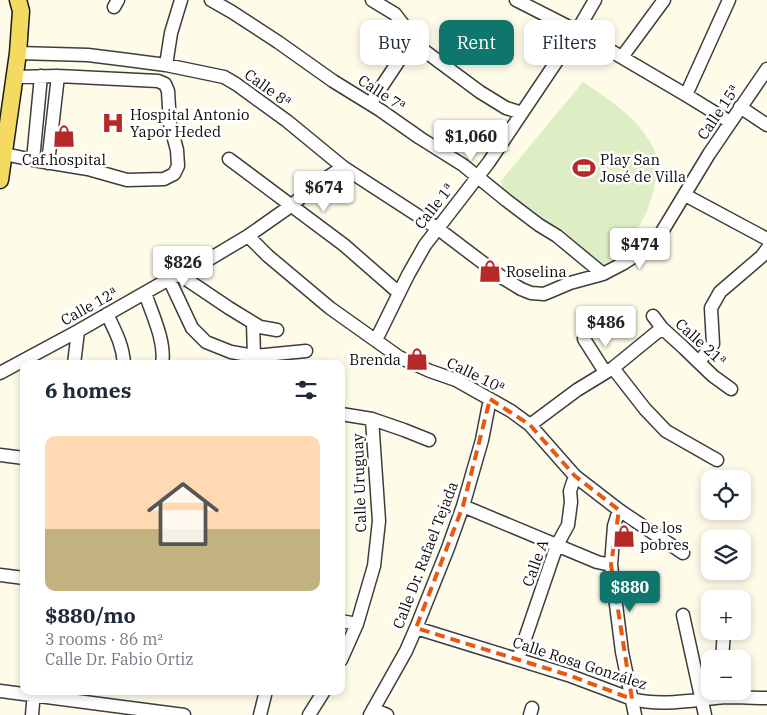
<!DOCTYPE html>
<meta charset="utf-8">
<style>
:root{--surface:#fff;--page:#f2f2f3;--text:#1f2937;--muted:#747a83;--line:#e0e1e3;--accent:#0f766e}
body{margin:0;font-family:"IBM Plex Serif",serif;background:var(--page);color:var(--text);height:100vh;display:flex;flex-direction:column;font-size:19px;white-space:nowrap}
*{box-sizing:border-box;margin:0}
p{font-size:16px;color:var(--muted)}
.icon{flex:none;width:28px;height:28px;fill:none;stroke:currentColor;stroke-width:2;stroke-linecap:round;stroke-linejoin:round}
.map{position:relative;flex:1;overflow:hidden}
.drawer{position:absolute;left:20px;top:360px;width:325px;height:335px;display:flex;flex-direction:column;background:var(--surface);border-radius:10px;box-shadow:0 2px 8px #0003}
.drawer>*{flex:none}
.top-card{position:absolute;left:360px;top:20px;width:331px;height:45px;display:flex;gap:10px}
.controls{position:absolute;left:701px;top:470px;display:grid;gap:10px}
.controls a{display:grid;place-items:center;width:50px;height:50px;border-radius:10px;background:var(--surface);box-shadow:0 2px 8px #0003;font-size:25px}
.price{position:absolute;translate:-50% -42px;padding:0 11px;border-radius:5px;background:#fff;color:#222;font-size:16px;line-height:32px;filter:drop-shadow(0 1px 2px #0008)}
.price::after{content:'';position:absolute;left:50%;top:30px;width:15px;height:11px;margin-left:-8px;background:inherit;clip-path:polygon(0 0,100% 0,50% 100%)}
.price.active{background:var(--accent);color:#fff}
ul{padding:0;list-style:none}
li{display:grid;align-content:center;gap:10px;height:265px;padding:0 25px}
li+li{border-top:1px solid var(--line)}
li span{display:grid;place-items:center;height:155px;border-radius:10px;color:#555}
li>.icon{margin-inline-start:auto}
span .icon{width:90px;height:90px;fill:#fffc;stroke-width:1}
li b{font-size:21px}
h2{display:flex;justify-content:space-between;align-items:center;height:60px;padding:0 25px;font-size:21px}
.chip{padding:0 18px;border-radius:10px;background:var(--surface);box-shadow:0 2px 8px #0003;font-size:18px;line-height:45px}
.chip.active{background:var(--accent);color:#fff}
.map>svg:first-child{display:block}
.pitch{fill:#ddeec5}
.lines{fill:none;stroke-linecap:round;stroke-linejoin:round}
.minor-casing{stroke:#3d3d3d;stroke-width:15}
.major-casing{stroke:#1b1b1b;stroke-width:19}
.minor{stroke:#fff;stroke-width:12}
.major{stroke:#f5da62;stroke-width:16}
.marked{fill:none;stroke:#e8590c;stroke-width:4;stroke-dasharray:10 6;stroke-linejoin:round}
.labels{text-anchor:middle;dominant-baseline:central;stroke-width:5;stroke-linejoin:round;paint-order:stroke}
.street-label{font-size:15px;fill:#0a0a0a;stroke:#fff}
.poi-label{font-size:15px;fill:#0a0a0a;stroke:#fff;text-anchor:start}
</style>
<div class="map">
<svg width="767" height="715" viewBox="0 0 767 715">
<rect width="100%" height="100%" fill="#fefbe8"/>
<path class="pitch" d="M583,82C610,100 644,122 656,154C658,159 656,167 656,173C655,196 645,219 632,237C624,248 612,258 602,267L503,191L501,181Z"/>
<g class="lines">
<defs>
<path id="minor" d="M211,0L232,12L278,42L333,81L380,110L420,138L463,165L506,200L539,225L557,236L603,274
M372,0L395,14L422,49L480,92L506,108L522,113
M516,0L577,31L686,95L730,122
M114,7L118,0
M18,53L88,55L128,60L166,65L224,77L236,84L287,121L343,167L437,228L503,278L521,289L531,293L544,294L570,283L603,274L624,263L646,249L660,235L709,154L767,69
M622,57L664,0
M166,65L171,33L181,0
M686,95L729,0
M370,104L414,38
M740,107L767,125
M0,153L33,160L88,169L127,180L164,179L174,174L178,166L177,150L170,124L168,91L165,84L158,81L58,76L14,77
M229,159L344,245L399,293
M33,160L41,76
M48,163L58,76
M685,195L767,239
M248,236L268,256L330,308L399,357L430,371L456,380L511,411L530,425L575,476L619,510L683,553
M180,275L229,308L260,327L277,330
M169,279L192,328L206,342L231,352L254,356L306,351
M145,293C152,314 166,342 162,364
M107,314C115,331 123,345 124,364
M653,316L662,328L684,348L713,376L731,389
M584,339L605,372
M376,340L408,275L425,245L489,162L577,31L595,0
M699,362L713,344L711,308L720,292L762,256L767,249
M252,363L254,356L253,323
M74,364L78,331
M613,368L645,409L666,431L717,460
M0,373L78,331L169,279L191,270L248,236L292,205L313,187L343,167
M341,414L372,419L404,430L429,440
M530,425L577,390L613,368L662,328
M0,455L24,458
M463,506L597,562L611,565
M619,510L614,526L611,565L622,652L635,715
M0,575L24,578
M683,615L705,715
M341,621L357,624
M416,628L568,675L632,699C663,707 697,699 728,697C741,697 754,698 767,698
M518,659L557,545L568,525L571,502L570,491L575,476
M722,659L724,631
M341,660L357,624L374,566L379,521L372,419
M0,691L184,715
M373,709L387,715
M32,715L34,691
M260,715L266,691
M309,715L324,691
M370,715L406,651L416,628L448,548L463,506L482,440L490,399
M530,715L532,708"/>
<path id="major" d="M0,180L18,53L21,11L18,0"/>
</defs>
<use href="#minor" class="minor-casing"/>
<use href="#major" class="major-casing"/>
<use href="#minor" class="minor"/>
<use href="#major" class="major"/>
</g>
<path class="marked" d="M490,399L530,425L575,476L619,510L611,565L632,699L568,675L416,628L463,506Z"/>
<defs>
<symbol id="hospital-bare" viewBox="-9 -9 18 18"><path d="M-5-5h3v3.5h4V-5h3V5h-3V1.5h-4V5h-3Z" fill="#b52a27" stroke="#fff" stroke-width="2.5" paint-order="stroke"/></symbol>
<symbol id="shop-bare" viewBox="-9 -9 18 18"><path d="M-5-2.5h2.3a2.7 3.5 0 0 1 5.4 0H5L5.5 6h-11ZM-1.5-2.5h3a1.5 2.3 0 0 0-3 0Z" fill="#b52a27" stroke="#fff" stroke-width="2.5" paint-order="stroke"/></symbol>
<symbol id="stadium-bare" viewBox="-9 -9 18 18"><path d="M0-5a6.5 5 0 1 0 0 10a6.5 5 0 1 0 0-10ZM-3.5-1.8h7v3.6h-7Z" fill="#b52a27" stroke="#fff" stroke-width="2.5" paint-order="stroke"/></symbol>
</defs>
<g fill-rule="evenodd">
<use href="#hospital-bare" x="97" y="107" width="32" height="32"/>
<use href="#shop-bare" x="48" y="120" width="32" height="32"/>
<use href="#stadium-bare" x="568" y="152" width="32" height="32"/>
<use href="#shop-bare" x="474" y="255" width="32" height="32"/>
<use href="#shop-bare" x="401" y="343" width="32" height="32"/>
<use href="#shop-bare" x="608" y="520" width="32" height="32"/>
</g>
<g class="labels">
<g class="street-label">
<text transform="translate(268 88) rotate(36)">Calle 8ª</text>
<text transform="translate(382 93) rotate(33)">Calle 7ª</text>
<text transform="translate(718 112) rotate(-56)">Calle 15ª</text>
<text transform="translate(434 206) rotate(-52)">Calle 1ª</text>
<text transform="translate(89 306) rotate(-29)">Calle 12ª</text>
<text transform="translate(701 342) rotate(42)">Calle 21ª</text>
<text transform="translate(476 375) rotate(26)">Calle 10ª</text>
<text transform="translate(359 483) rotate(-92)">Calle Uruguay</text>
<text transform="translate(425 555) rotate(-69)">Calle Dr. Rafael Tejada</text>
<text transform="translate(535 563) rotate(-70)">Calle A</text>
<text transform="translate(580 663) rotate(18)">Calle Rosa González</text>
</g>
<g class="poi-label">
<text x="130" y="114">Hospital Antonio<tspan x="130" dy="17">Yapor Heded</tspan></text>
<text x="64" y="159" text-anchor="middle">Caf.hospital</text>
<text x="600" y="159">Play San<tspan x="600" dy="17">José de Villa</tspan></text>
<text x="506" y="271">Roselina</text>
<text x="401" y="359" text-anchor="end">Brenda</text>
<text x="640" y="527">De los<tspan x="640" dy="17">pobres</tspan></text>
</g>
</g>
</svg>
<div class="controls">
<a><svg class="icon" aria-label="locate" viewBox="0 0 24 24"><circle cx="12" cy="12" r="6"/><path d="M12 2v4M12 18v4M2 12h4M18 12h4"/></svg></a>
<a><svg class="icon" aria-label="layers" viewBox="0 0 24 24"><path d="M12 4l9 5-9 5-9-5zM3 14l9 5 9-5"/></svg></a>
<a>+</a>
<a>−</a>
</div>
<b class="price" style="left:471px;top:162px">$1,060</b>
<b class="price" style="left:324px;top:213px">$674</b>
<b class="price" style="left:640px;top:270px">$474</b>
<b class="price" style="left:183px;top:288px">$826</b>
<b class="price" style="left:606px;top:348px">$486</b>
<b class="price active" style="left:630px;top:613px">$880</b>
<div class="top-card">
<a class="chip">Buy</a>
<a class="chip active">Rent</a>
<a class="chip">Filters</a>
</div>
<section class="drawer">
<h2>6 homes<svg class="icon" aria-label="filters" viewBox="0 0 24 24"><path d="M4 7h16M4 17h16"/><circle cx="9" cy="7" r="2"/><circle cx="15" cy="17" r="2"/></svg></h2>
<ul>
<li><span style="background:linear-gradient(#ffd9b3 60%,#c2b280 0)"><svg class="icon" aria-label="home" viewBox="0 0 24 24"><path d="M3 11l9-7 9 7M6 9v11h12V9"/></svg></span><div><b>$880/mo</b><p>3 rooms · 86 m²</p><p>Calle Dr. Fabio Ortiz</p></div></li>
</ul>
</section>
</div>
